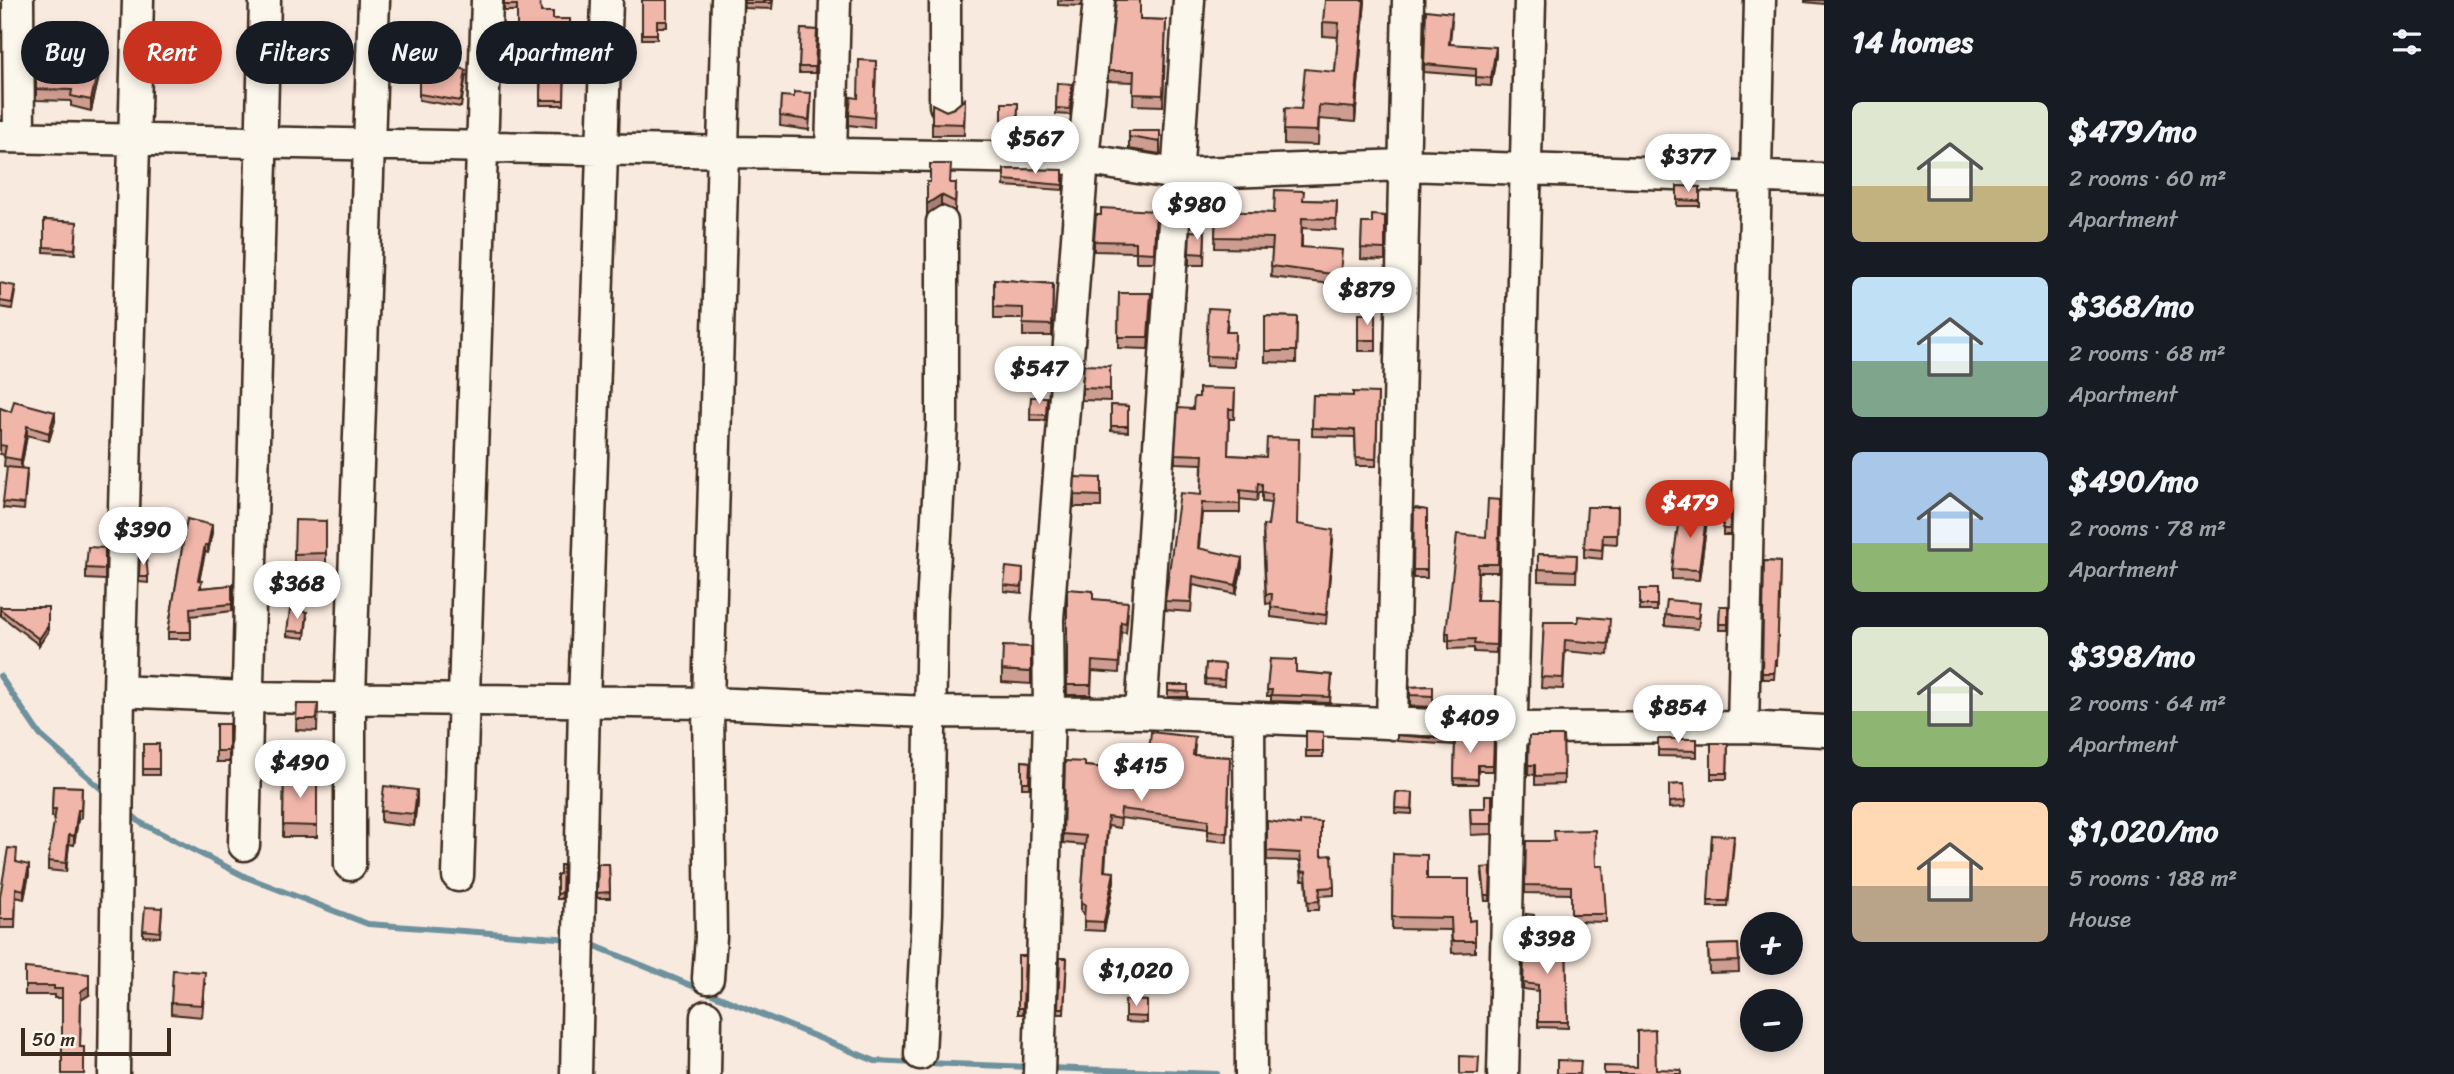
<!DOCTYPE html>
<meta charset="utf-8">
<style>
:root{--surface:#171b24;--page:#20242c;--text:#f1f3f6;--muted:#9ea1a6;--accent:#c8321e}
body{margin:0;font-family:Sriracha,sans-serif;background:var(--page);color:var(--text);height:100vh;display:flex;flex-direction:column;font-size:26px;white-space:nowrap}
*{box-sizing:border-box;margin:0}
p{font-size:23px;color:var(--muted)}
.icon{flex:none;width:38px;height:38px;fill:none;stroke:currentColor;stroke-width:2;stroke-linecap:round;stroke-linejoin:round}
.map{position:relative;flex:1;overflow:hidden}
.side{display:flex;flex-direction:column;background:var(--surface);width:630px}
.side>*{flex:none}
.top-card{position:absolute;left:21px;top:21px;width:665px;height:63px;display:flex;gap:14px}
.tools{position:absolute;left:1740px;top:912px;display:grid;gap:14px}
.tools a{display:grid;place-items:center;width:63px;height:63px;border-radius:50%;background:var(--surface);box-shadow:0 4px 10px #0003;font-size:35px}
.scale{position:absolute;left:21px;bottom:18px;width:150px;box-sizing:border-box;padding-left:7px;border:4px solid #3b2a1e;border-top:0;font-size:19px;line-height:24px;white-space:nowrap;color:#3b2a1e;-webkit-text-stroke:5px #fbf7ec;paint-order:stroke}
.price{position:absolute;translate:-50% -60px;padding:0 16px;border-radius:24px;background:#fff;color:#222;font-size:23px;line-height:46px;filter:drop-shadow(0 2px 4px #0008)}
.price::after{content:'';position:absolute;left:50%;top:42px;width:21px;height:16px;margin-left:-10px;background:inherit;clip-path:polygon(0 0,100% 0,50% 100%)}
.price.active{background:var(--accent);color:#fff}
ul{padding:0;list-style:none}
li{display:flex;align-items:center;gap:21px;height:175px;padding:0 28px}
li span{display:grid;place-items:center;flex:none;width:196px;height:140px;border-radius:10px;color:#555}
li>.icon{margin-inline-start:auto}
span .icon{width:84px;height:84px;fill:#fffc;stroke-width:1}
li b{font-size:30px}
h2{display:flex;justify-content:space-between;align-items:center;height:84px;padding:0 28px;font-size:30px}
.tag{padding:0 24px;border-radius:32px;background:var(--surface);box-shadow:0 4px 10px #0003;font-size:24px;line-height:63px}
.tag.active{background:var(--accent);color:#fff}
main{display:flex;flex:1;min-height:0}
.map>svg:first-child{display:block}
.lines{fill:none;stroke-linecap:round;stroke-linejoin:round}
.stream{stroke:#6d919d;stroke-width:6}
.minor-casing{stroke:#3b2a1e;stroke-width:35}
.minor{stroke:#fbf7ec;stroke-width:30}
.wall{fill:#ce9d92;stroke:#3b2a1e;stroke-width:2}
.shaded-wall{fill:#a87f77;stroke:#3b2a1e;stroke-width:2}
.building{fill:#f0b6aa;stroke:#3b2a1e;stroke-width:2}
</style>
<main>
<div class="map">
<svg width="1824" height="1074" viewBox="0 0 1824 1074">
<rect width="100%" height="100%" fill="#f9eadf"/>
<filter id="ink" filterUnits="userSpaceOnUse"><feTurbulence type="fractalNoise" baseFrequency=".0143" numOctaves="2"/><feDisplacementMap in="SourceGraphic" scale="14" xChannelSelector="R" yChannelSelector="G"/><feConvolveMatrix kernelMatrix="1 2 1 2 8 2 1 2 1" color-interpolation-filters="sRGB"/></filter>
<g filter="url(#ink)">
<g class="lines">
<path class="stream" d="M0,676L40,735L107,794
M126,810L141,823L246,877L368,924L571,939
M588,943L875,1061L915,1063
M925,1063L1030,1067
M1048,1068L1217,1074"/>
<defs>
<path id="minor" d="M18,0L19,137
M945,105V0
M0,137L1083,159L1176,174L1403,165L1824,179
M831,154L835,0
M119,691L138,0
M1141,713L1189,0
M1249,718L1251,1074
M1392,724L1408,0
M1743,727L1760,0
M244,845L265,0
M350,865V696L374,0
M458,876L487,0
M708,978L711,937L708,703L727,0
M920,1054L927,914L932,607L942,426V222
M114,1074L119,691L245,697L708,703L929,712L1141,713L1510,728L1743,727L1824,731
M576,1074L584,704L607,0
M705,1074L706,1016
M1039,1074L1049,714L1048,619L1083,159L1099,0
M1503,1074L1530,0"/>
</defs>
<use href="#minor" class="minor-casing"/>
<use href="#minor" class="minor"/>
</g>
<path class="wall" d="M504,0L541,12L553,19H570V53L565,52L564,105H540V75H517V11H504Z
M642,0H667V27H657V39H642Z
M743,0H773L772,9L744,8Z
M1058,0H1083L1081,6L1058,5Z
M1365,0L1355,122L1319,119L1318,145L1284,144V130L1301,109L1335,72L1338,37L1323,36V22Z
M1805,0H1824V4L1805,2Z
M1426,10L1452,21L1450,44L1496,55L1491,86L1476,85V76L1424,72Z
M1140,19L1166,20L1163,106L1133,105L1134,82L1108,81V71Z
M801,29L817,30L815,73H799Z
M419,56L466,75L461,107L419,100Z
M36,59L100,72L91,111L71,106V101L36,100Z
M876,61L874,128L849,125V115Z
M1057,83L1072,89L1070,115L1056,114Z
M781,96L811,103L809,130L780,126Z
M965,99L964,135H932V104L946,111L954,108Z
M1002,103H1018L1017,140H1002Z
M1129,131H1160V154L1129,149Z
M1004,169L1063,170V190L1004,186Z
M950,183H956L955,211L941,205L927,214Z
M1677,186L1700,187V206H1677Z
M1304,200L1337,201L1336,230L1302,228V247L1342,261L1340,285L1271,277L1272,249L1215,248L1216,211L1274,213Z
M1156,211L1154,262H1136V252L1094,251V241Z
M1385,216V260L1361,259L1362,223H1372Z
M44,220L77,222L75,254L44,252Z
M1205,232L1204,265H1189V253Z
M994,279L1053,284L1052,336H1023V319H994Z
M0,283L15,292L12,309L0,307Z
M1119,293L1151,305L1148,349L1118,348Z
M1358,314H1376V351H1358Z
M1265,316L1297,317L1296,363L1265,362Z
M1228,319L1227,332H1235L1234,367L1206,366V356Z
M1110,366V401L1082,400V388Z
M1235,389L1234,419H1229L1228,455L1266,457L1297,524L1333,540L1326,624L1271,617V603L1266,604L1263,535L1268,526L1271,503L1262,502V493H1258L1257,501L1240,499V513H1202L1199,548L1242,567L1236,594L1193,585L1191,612L1165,610V601L1201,495L1202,464L1175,463V454L1199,397Z
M1378,393L1376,466H1356L1355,437L1312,436L1313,395L1353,396Z
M1031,397H1047L1046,420H1030Z
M1111,405L1128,406V432L1111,431Z
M0,408L11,412L55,421L49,441L27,435L21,468L27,475L24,510L3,508L8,467L4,466L5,455L0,454Z
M1101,478V507H1074V495Z
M1500,500L1498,572H1478L1477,600H1497L1496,653L1474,652V648L1449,649V641H1446V633L1486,537Z
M1618,507L1617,544L1603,543L1602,559L1584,557V548Z
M1414,508L1427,510V578H1413Z
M1723,511H1730V535H1723Z
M187,519L212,532L208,553L205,552L199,580L202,588L232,585V611L191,616V639H168V632Z
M1707,520L1699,580L1672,579V569Z
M326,521V565H294V554Z
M105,548V580L86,579V568Z
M1538,554L1577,555L1576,582L1538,581Z
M140,556L148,577V583L139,582Z
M1764,561L1780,562L1777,665H1775L1774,679H1762Z
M1023,574L1022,593L1004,591V585Z
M1067,589L1128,612L1126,633L1121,632L1119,673L1092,671L1091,695H1067Z
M1640,589H1657V611H1640Z
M1720,606H1728V630H1719Z
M0,607L48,632L39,645L0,615Z
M1700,614L1698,629L1665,626V615Z
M307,618L305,638L287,636V631Z
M1544,622L1610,630L1608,655L1565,651L1563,689L1541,688Z
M1270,659L1296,672L1332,675L1330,703L1271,701V696H1267Z
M1206,663L1225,664L1224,686L1205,685Z
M1002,670L1031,672V684L1002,682Z
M1168,685H1188V697H1168Z
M1433,686V707L1410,706V687Z
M297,704H318L317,731L296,730Z
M216,724H229V762H216Z
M1306,731L1323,732V757H1306Z
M1397,735L1494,739L1493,771H1478V784H1454L1455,745L1397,741Z
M1529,736H1563L1564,784L1535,785V775L1528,774Z
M1658,739H1697V757L1658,756Z
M1711,743H1728L1727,779H1711Z
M143,744H159V775H143Z
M1195,746L1194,755L1230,757L1227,842L1208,840V829L1121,818L1120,828L1108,826L1105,871L1114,881L1104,931L1084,930V913L1081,912V903L1085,845L1063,843L1065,761L1085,766L1147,772Z
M1022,761L1030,762L1029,788H1022Z
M284,774L317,775V837H283Z
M1684,784L1685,807L1669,808V785Z
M53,786L82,787L81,819H78L74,845L69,844L66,872L48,870V861L55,818L52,817Z
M1396,792L1413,793L1412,814L1395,813Z
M1492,795V834L1471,835L1470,808H1485Z
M417,801L414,826L381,822V811Z
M1267,821L1321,856L1334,887V895L1320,896L1319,910H1308L1306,880H1302L1300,861L1267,860Z
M1712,835L1734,842L1728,907H1708Z
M1526,841L1596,866L1606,914V922L1571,921V894L1525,893Z
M1393,854L1469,921L1475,920V952L1452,953L1451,930L1392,929Z
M17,862L29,874L24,899L16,897L15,928H0V897Z
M598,864H609L610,898H597Z
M1491,867L1490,901H1485L1482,873Z
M563,871L562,899H557V875L560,874Z
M162,908L160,937L143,936V930Z
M1526,914L1535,946H1566L1568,1028L1538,1027V991L1523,989Z
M1738,944L1739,972L1709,973L1708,945Z
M1018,956H1025L1023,1014H1018Z
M1060,958H1067L1064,1014H1058Z
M25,968L89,995L81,1000L80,1047L84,1074L62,998H54V995H25Z
M205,984L202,1017L171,1014V1003Z
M1125,1000L1147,1001V1023L1125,1022Z"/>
<path class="shaded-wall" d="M1364,0H1365L1355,122V108Z
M1496,47V55L1491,86V78Z
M100,61V72L91,111V100Z
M941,195V205L927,214V204Z
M55,412V421L49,441V433Z
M27,426V435L21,469V460Z
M1707,511V520L1699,580V570Z
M212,525V532L208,553V545Z
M205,545V552L198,587V580Z
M1242,558V567L1236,594V585Z
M48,626V632L39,645V639Z
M417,790V801L414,826V814Z
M78,810V819L74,845V836Z
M69,835V844L66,872V863Z
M29,865V874L24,899V890Z
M1114,872V881L1104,931V922Z
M89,974V995L81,1000V991Z"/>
<path class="building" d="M504,0H540L541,12H553V19H570V47L565,46L564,100H540L541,69H517V5H504Z
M642,0H667V21H657V34H642Z
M744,0H772V3H744Z
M1116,0H1140V19L1166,20L1163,95L1133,94L1134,71H1108Z
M1325,0H1364L1355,108L1319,105L1318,131L1284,130L1285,108L1301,109L1305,69L1335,72L1339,23L1323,22Z
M1426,10L1452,13L1449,44L1496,47L1491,78L1476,77V69L1424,64Z
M801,29L817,30L815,67H799Z
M419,56L466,70L461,101L419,94Z
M36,59L100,61L91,100L71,96L72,90L36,89Z
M859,60L876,61L874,118L849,115L851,97L858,98Z
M1057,83L1072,84L1070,109L1056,108Z
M794,92L811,93L809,120L780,116L781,96L794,97Z
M965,99L964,124L932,123V104L946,111L954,108Z
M1002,103H1018L1017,134H1002Z
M1129,131H1160V142L1129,137Z
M930,164H951L950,183H956L955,202L941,195L927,204V182H930Z
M1004,169L1063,170V185L1004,180Z
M1677,186L1700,187V201L1677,200Z
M1275,190L1304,191L1303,200L1337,201L1336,219L1302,218L1301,247L1342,250L1340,275L1271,266L1273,238L1215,237L1216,211L1274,213Z
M1101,208L1156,211L1154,253L1136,252V242L1094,241L1096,215H1101Z
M1372,215L1385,216V249L1361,248L1362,223H1372Z
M44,220L77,222L75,249L44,247Z
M1190,231L1205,232L1204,254L1189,253Z
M994,279L1053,284L1052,325L1023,324V308L994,307Z
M0,283L15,286L12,303L0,301Z
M1119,293H1151L1148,337H1118Z
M1208,308L1228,309L1226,332H1235L1234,357L1206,356Z
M1358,314H1376V340H1358Z
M1265,316L1297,317L1296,351H1265Z
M1084,365L1110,366V389L1082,388Z
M1199,388L1235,389L1234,409H1229L1228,455L1266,457L1267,438L1299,439L1297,524L1333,530L1326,615L1271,607L1272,594H1266L1263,525L1268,526L1272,494L1262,493V484L1258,483L1257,492L1240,490V504L1202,503L1198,548L1242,558L1236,585L1193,576L1191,602L1165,601L1180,493L1201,495L1203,455L1175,454L1178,408L1193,409L1194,397H1199Z
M1353,392L1378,393L1376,459L1356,458L1355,430L1312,428L1313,395L1353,396Z
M1031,397H1047L1046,415L1030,414Z
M14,401L55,412L49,433L27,426L21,460L4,457L6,446L0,445V408L11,412Z
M1111,405L1128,406V426H1111Z
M7,467L27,469L24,504L3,502Z
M1075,477L1101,478V496L1074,495Z
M1488,499L1500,500L1498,564H1478L1477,600H1497L1496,645L1474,644L1475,639L1449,640V633H1446L1457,534L1486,537Z
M1587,507H1618L1617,535H1603L1602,550L1584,548Z
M1414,508L1427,510V570H1413Z
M1680,510L1707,511L1699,570L1672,569Z
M1723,511H1730V529H1723Z
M187,519L212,525L208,545H205L198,580L202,581L200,588L232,585V604L190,608L191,632H168Z
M295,520L326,521V553L294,554Z
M88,547L105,548V569L86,568Z
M1538,554L1577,555L1576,571L1538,569Z
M140,556H146L148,577H139Z
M1764,561L1780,562L1777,660H1775L1774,673H1762Z
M1006,567L1023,569L1022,587L1004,585Z
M1067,589L1093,591V599L1128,602L1126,623L1121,622L1119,663L1092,661L1091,685H1067Z
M1640,589H1657V605H1640Z
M1667,600L1700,603L1698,618L1665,615Z
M1720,606H1728V624H1719Z
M0,607H48V626L39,639L0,609Z
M290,610L307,612L305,632L287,631Z
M1578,616L1610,619L1608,644L1565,640L1563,678L1541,677L1544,622H1578Z
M1003,646L1031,647V672L1002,670Z
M1270,659L1296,660V672L1332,675L1330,697L1271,695L1272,690H1267Z
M1206,663L1225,664L1224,680L1205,679Z
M1168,685H1188V692L1168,691Z
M1433,686V696L1410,695V687Z
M297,704H318L317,719H296Z
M216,724H229V751H216Z
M1306,731L1323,732V751H1306Z
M1151,732L1195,737L1193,755L1230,757L1227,833L1208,831V820L1121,809L1120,819L1108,817L1104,871L1114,872L1104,922L1084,921L1085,904L1081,903L1086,836L1063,834L1065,761L1085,762V766L1147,772Z
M1397,735L1494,739L1493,765H1478V779L1454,778L1455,740Z
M1529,736H1563L1564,775L1535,776V765H1528Z
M1658,739H1697V751L1658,750Z
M1711,743H1728L1727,773H1711Z
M143,744H159V769H143Z
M1022,761L1030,762L1029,782H1022Z
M284,774L317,775V826L283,825Z
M1684,784L1685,801L1669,802V785Z
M53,786L82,787L81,810H78L74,836L69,835L66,863L48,861L56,809H52Z
M384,786L417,790L414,814L381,811Z
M1396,792L1413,793L1412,809L1395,808Z
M1485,795H1492V824H1471L1470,808H1485Z
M1267,821L1300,825V821L1321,822V856L1332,855L1334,887L1320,888L1319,901L1308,902L1306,871L1302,872L1300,853L1267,851Z
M1595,830L1596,866H1603L1606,914H1571V886L1525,885L1526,841H1555L1554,831Z
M1712,835L1734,836L1728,901H1708Z
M8,848L17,849L16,862L29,865L24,890L16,888L15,919H0V897Z
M1393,854L1427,855V879H1469V921L1475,920V941H1452L1451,918L1392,917Z
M598,864H609L610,892L597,893Z
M560,865H563L562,893L557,894V875L560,874Z
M1491,867L1490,895H1485L1482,868Z
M145,907L162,908L160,932L143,930Z
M1526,914L1534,915L1535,946H1566L1568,1022H1538V985L1523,983Z
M1738,944L1739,961L1709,962L1708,945Z
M1018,956H1025L1023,1008H1018Z
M1060,958H1067L1064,1008H1058Z
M25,968L89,974V986L81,991L80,1047H84V1074H62V989H54V986H25Z
M173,970L205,972L202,1005L171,1003Z
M1125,1000L1147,1001V1017L1125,1016Z
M1655,1030L1656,1069L1681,1070V1074H1604V1066L1637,1067V1031Z
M1460,1056L1479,1057L1478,1074H1460Z
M1557,1060L1581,1061L1580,1074H1557Z"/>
</g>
</svg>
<div class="tools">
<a>+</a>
<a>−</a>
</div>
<div class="scale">50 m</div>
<b class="price" style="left:1035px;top:176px">$567</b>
<b class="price" style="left:1688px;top:194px">$377</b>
<b class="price" style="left:1197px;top:242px">$980</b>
<b class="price" style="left:1367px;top:327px">$879</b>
<b class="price" style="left:1039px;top:406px">$547</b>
<b class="price active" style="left:1690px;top:540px">$479</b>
<b class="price" style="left:143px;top:567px">$390</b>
<b class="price" style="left:297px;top:621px">$368</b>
<b class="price" style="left:1678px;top:745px">$854</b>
<b class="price" style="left:1470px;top:755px">$409</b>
<b class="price" style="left:300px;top:800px">$490</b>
<b class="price" style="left:1141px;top:803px">$415</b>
<b class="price" style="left:1547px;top:976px">$398</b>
<b class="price" style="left:1136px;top:1008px">$1,020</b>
<div class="top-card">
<a class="tag">Buy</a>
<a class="tag active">Rent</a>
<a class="tag">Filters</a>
<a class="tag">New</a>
<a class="tag">Apartment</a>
</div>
</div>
<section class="side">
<h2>14 homes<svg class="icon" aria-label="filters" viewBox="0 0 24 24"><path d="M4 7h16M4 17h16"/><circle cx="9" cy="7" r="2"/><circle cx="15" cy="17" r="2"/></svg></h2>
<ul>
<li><span style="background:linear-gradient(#dfe7d0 60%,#c2b280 0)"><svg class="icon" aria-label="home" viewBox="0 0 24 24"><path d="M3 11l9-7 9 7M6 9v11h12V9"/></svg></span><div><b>$479/mo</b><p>2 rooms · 60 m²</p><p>Apartment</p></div></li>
<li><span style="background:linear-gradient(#bfe0f5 60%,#7fa58c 0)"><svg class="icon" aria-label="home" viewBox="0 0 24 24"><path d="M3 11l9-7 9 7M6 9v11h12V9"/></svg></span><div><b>$368/mo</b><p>2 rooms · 68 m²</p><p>Apartment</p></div></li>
<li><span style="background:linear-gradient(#a9c7e8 65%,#8fb573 0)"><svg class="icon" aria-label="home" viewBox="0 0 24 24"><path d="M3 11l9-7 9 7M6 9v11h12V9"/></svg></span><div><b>$490/mo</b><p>2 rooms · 78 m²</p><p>Apartment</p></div></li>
<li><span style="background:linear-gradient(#dfe7d0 60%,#8fb573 0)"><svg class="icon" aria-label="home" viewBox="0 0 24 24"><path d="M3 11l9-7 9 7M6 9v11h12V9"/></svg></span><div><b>$398/mo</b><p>2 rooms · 64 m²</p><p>Apartment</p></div></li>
<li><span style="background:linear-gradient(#ffd9b3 60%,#b9a48a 0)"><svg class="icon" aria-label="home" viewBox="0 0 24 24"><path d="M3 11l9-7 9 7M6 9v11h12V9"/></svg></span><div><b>$1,020/mo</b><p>5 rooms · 188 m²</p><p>House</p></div></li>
</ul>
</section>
</main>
